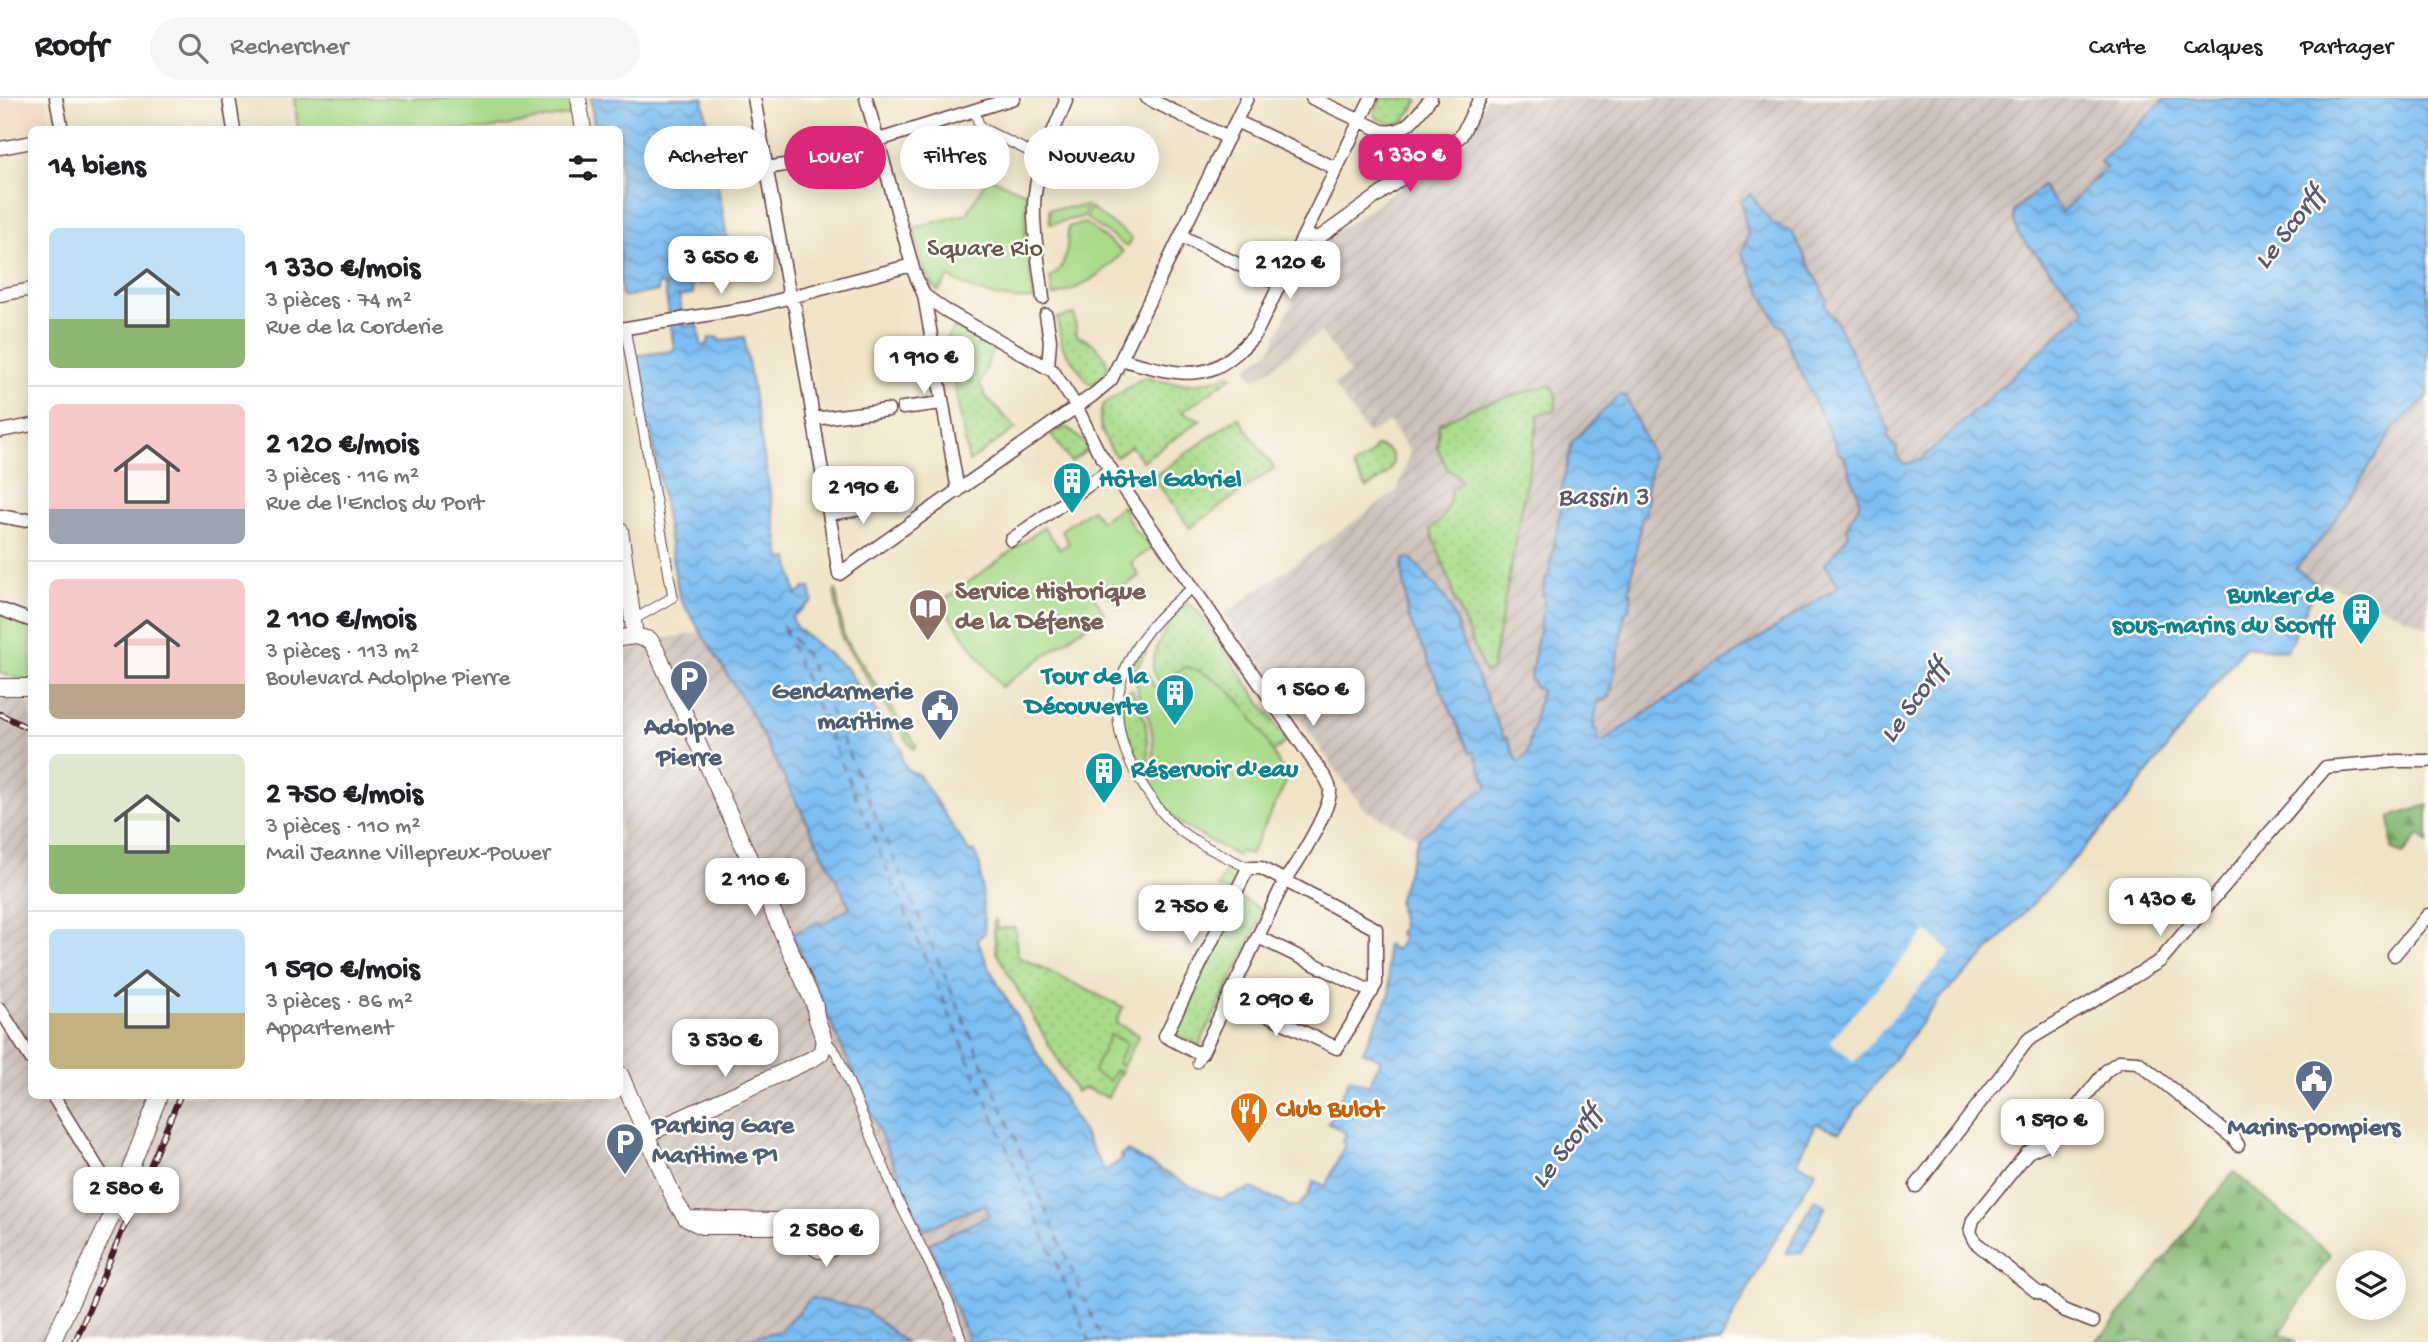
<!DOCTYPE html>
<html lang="fr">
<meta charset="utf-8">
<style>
:root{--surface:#fff;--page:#f6f6f6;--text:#202124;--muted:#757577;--line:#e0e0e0;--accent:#db2777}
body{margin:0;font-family:"Gochi Hand",sans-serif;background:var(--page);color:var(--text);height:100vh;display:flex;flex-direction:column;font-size:26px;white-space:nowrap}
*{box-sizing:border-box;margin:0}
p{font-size:23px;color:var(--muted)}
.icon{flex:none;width:38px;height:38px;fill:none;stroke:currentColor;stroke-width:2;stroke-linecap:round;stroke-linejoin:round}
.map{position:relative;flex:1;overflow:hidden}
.side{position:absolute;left:28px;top:28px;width:595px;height:973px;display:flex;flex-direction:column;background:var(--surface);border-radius:10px;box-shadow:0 4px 18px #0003}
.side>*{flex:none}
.banner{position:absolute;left:644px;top:28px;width:665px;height:63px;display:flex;gap:14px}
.tools{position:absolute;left:2336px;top:1152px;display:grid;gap:14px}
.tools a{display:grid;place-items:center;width:70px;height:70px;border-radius:50%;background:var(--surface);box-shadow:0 4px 18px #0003;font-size:35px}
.price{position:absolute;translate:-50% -60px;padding:0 16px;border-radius:14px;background:#fff;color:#222;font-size:23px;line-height:46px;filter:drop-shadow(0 2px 4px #0008)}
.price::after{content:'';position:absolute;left:50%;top:42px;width:21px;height:16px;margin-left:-10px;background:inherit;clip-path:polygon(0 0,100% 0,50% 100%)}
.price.on{background:var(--accent);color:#fff}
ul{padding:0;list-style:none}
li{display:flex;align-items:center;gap:21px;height:175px;padding:0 21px}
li+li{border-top:2px solid var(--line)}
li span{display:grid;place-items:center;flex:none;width:196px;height:140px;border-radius:10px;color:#555}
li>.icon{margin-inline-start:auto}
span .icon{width:84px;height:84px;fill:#fffc;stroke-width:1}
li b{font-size:30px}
h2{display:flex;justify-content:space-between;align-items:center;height:84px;padding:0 21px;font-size:30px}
.chip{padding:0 24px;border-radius:32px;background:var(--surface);box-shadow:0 4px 18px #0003;font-size:24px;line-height:63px}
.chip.on{background:var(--accent);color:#fff}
header{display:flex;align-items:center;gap:42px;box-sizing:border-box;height:98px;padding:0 35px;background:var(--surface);border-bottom:2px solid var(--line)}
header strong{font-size:33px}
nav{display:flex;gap:38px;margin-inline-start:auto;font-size:24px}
.search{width:490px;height:63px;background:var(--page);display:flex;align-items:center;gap:18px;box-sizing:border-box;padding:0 24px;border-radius:38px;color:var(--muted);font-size:26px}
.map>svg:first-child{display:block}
.built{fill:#f1d5bd}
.industrial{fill:url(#industrial-furrows)}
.grass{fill:url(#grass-dots);stroke:#7a7d5a;stroke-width:2}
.forest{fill:url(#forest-firs);stroke:#686d50;stroke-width:2}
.park{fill:#a9db8a;stroke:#7a7d5a;stroke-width:2}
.water{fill:url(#water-waves);stroke:#646e8e;stroke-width:2}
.pier{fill:#f0e3c6}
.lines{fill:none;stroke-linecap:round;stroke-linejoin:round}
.ferry{stroke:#5c5771;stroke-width:2;stroke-dasharray:9 7;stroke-linecap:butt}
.pedestrian-casing{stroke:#633c42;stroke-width:11}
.minor-casing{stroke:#633c42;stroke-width:15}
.tertiary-casing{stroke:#633c42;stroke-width:18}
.pedestrian{stroke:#fff;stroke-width:9}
.minor{stroke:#fff;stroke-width:12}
.tertiary{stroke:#fff;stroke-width:16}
.rail-casing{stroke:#4a1f2b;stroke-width:6}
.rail{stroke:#fdfcf7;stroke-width:3.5;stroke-dasharray:10;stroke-linecap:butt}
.labels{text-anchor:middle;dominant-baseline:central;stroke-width:5;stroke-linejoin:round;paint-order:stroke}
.park-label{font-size:26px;fill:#665748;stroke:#fdfcf7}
.culture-label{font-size:26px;font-weight:bold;fill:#0d838f;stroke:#fdfcf7;text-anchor:start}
.education-label{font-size:26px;font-weight:bold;fill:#785e54;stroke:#fdfcf7;text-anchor:start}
.service-label{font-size:26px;font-weight:bold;fill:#4e5e75;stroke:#fdfcf7}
.food-label{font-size:26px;font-weight:bold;fill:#c56008;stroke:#fdfcf7;text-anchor:start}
.water-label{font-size:28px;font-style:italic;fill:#5c5771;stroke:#fdfcf7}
</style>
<header>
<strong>Roofr</strong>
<div class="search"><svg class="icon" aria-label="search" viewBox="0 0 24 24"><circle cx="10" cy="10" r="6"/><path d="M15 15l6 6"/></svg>Rechercher</div>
<nav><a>Carte</a><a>Calques</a><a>Partager</a></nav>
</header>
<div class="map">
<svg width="2428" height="1244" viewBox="0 0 2428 1244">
<defs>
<pattern id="industrial-furrows" width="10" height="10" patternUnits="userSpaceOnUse" patternTransform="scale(1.75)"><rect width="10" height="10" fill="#cec1ba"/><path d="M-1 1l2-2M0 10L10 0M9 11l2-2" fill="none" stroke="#b2a5a0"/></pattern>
<pattern id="grass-dots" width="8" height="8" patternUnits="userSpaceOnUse" patternTransform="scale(1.75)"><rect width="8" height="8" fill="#a9db8a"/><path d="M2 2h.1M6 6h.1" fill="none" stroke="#93bc77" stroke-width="1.8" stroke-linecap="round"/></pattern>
<pattern id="forest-firs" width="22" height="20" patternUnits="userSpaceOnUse" patternTransform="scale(1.75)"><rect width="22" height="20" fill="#86bb76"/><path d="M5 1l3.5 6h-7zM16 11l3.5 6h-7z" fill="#709761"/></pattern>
<pattern id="water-waves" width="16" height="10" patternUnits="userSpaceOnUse" patternTransform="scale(1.75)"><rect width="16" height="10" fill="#7dbef2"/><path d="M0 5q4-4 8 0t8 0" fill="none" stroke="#689ac4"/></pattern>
</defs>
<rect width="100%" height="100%" fill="#fdfcf7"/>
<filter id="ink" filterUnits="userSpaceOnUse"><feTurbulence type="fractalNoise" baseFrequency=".0143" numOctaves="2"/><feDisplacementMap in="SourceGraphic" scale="14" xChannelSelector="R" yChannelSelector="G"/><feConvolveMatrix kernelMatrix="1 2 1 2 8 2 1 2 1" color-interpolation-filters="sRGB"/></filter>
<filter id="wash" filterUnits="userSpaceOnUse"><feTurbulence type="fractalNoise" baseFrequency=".00686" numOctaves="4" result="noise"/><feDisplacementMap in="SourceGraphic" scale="28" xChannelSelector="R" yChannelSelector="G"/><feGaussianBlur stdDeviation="1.57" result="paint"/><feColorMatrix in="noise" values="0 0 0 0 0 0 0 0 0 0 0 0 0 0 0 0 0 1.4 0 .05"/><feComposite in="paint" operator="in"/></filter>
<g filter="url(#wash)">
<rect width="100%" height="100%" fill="#f0e3c6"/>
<path class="built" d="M0,0H46L52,31L32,32L31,36L0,42Z"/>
<path class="industrial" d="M1487,0H2166L2100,64L2106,69L2086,212L1919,364L1917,362L1908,366L1902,365L1896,356L1898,352L1848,372L1860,396L1858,411L1847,431L1848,436L1825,466L1839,488L1603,643H1597L1598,632L1528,650L1522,663L1488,686L1487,691L1483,694L1418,740L1364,711L1224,516L1398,392L1410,354L1390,324L1368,336L1333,287L1350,275L1321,234L1255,282L1246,270L1270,253L1318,147L1466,43Z
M2428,298V529L2324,484L2319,489L2296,470L2328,433L2394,330Z
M701,534L750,613L851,810L821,827L794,837L923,1132L985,1106L989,1118L966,1233L969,1244H905L865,1212L733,1244H687L682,1239L664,1244H0V588L31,607L32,998H620V549Z"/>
<path class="grass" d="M1381,0H1415L1418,3L1404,23L1395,27L1376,20L1374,16Z
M1074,216L1077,238C1089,241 1110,256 1107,271C1105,279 1096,283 1090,287L1063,250L1057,220Z
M955,229L993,250L980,287L986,299L1016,330L969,364L946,241Z
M1230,276L1233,278L1182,314L1201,322L1142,363L1131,348L1116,359C1106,343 1094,327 1103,307L1144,279C1175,288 1200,289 1230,276Z
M1550,287C1558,295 1557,303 1554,313L1539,316L1492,571L1485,575L1453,497L1452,490L1430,431C1445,422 1449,408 1451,392L1461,384L1456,376L1448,372L1437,349L1439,326L1476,308Z
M1238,319L1274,370L1190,430L1153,379Z
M1068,330L1090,350L1071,364L1051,336L1059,331Z
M1376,348C1389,349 1398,359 1390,372C1385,380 1374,385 1367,390L1353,369L1370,357Z
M836,492L844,539L917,648L913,651L842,541L834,494Z
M1187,505L1196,511L1287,643L1273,654C1252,619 1227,578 1185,569L1170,578L1166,586H1162C1157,581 1152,573 1153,565C1155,548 1172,515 1187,505Z
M1167,515L1131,581H1129L1127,578L1134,563Z
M1132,591L1146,626L1149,668L1143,672L1123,624L1121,599Z
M1230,765L1241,771L1229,794L1218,789Z
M1238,799L1265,813L1199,948L1171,935Z
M996,821L997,831L1015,829L1017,858L1123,909L1116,925L1139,937L1123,968L1117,965L1126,945L1110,937L1115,971L1121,974L1108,999L1084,990L1076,994L996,854L993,822Z"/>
<path class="forest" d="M2428,707V745L2419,737L2403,756L2392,752L2390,719Z
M2234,1074L2330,1157L2280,1236L2297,1244H2093L2106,1234Z"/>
<path class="park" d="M294,0H578L580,15L487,31H298Z
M990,80L1026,95L1025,139L1034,201C1002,203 975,195 949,179L938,193C922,177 919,152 913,130L967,116L985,84Z
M1087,108L1083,119L1050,126L1049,111Z
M1090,110L1132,140L1127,149L1086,120Z
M1085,125L1123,154C1104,175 1082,191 1053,198L1050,180C1069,167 1067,149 1068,129Z
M1122,408L1134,432L1152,450L1131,465L1139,478L1108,500L1099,488L1091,494L1105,516H1103L1001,589L940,505L1044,429L1060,451L1069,445L1061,432L1092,411L1101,423Z
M0,511L31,523V584L0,575Z
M1186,569C1238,581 1265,638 1287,682L1250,757L1240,753L1237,758L1184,728L1163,709L1142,678L1153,674C1153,659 1154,644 1151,629C1147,605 1130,600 1141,572L1148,575L1153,587L1162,593L1170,578Z
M1110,937L1127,945L1117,965L1123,968L1121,974L1115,972L1109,983L1093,974Z"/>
<path class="water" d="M590,0H703L734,180L699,186L697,181L692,182L693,196L679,198L684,228L698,226L701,246L704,248L708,246L709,240L718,239L719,243L744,239L781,461L789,460L796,497L805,490H810L813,503L792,519L795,528L847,571L902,652C900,664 906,673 918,676L970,755L974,753L980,768L985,835L977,841L989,870L1105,1073L1122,1061L1121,1057L1127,1053L1192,1089L1221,1101L1252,1090L1290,1108H1298L1307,1099L1314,1083L1326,1088L1345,1046L1342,1044L1346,1035L1328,1025L1350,980L1368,988L1381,962L1363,953L1390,896L1386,850L1387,847L1396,852L1403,839L1399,836L1402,829L1398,803L1418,740L1488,689L1474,654L1470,655L1408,519L1402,467L1404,461L1408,460L1413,462L1446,501L1459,530L1457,532L1504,640L1507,639L1518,665L1527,656L1541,592L1534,589V584L1530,583L1545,499L1542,498L1546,479H1548L1562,404L1559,403L1572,344L1619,297L1626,298L1653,359L1645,398L1648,399L1645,418H1642L1629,494H1632L1629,512H1626L1610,599L1608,598L1606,603L1598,602L1593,631L1598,632L1597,643H1603L1839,488L1825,466L1849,436L1847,431L1851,426L1848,424C1868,400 1857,397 1849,373C1847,369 1846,362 1843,357H1840L1791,253L1783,229L1778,227L1742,156L1748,137L1741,103L1750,96L1773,126L1792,134L1827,201L1825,206L1832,220L1834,219L1890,334L1887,336L1893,348L1897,349V357L1902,365L1907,366L1917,362L1919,363L2086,212L2019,137L2014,123V112L2042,88L2062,114L2106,69L2100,64L2166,0H2428V298L2394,330L2328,433L2296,470L2317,487L2287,553L2244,549L2118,714L1984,858L1940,900L1839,1034L1816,1025L1797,1065L1816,1073L1766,1157L1720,1244H969L929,1145L989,1118L985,1106L923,1132L794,841L793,836L819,823L821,827L850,809L750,613L679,499L652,338L651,331L647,332L633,258L671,253L674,251L665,189L661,186L658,187V193L622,199L620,183V32L595,31Z
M1815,1101L1826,1108L1801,1155H1786Z
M811,1200L865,1212L905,1244H733L779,1233Z"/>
<path class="pier" d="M1927,833L1951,854L1854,964L1830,943Z"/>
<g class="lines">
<path class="ferry" d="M782,527L806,557L1103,1244
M784,531L1090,1244"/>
</g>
</g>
<g filter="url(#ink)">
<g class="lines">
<defs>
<path id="pedestrian" d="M974,12L980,29L1042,60
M625,230L673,499L633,522
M1194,489C1128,539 1092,602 1139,681C1150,699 1161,716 1178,731C1196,746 1227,759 1248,770
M824,940L837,956L897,1100L949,1205L962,1244
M1197,965L1202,955"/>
<path id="minor" d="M56,0L62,32
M229,0L234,32
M754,0L790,200L795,210L839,476L1093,297L1111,282L1247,0
M866,0L914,174L924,197L958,393
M1147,0L1228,40
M1312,0L1382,33C1406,37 1417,17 1431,0
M1236,23L1337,71
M0,50L32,44
M767,70L814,62L1014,0
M1181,138L1280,187
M1303,139H1320L1461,38L1480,0
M0,197L32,191
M924,197L945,212L1053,273L1076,308L1098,353L1326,681C1327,683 1330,689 1330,691C1332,710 1297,766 1285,782L1202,955L1193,953L1165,938L1248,770H1261L1376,831V886L1337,950L1229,899
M1043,200C1040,170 1033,139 1034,108C1035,71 1052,37 1066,3L1065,0
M1046,217L1050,242L1048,269
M620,231L749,210L912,167
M1122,261C1135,266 1146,268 1159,271C1205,282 1224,270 1255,237L1371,0
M903,310L942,305
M813,321L888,312
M0,333L32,327
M829,416L861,411L881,399
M0,418L22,422L32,421
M1011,442L1111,371
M0,511L32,523
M1258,839L1372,894
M2394,857L2428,817
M0,911L32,962
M53,998L118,1103
M1916,1088L2028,942L2160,863L2326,669L2398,663H2428
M2093,1224L2063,1212L2044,1196L2037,1194L1975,1144L1970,1134L1973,1122L2028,1054L2048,1045L2106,973L2120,963L2138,964L2234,1041L2238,1047"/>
<path id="tertiary" d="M578,0L583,32
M620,432L635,538
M620,540L635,538L650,542L657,554L815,908C814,926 829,937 821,955L812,961L647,1036
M0,589H32
M620,976L676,1105L687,1121L702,1128H784L819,1152L832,1150C842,1137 836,1129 822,1124L687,1121
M52,1244L112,1117L159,998"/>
</defs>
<use href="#pedestrian" class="pedestrian-casing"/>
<use href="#minor" class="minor-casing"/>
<use href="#tertiary" class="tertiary-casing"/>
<use href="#pedestrian" class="pedestrian"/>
<use href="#minor" class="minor"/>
<use href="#tertiary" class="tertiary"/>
<defs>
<path id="rail" d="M0,616L32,632
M75,1244L180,998"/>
</defs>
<use href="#rail" class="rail-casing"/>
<use href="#rail" class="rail"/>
</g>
</g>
<defs>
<symbol id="building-pin" viewBox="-11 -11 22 30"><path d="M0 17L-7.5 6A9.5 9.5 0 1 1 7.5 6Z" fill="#0f9aa8" stroke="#fdfcf7"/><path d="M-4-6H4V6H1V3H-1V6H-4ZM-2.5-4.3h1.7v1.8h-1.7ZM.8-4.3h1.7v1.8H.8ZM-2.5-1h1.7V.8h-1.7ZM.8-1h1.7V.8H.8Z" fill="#fff"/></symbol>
<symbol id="library-pin" viewBox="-11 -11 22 30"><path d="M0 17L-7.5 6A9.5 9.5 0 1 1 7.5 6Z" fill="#8d6e63" stroke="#fdfcf7"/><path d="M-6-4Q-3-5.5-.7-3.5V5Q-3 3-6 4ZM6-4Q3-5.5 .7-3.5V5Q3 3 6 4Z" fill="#fff"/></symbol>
<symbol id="parking-pin" viewBox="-11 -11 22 30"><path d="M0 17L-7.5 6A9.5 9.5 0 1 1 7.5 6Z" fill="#5c6f8a" stroke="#fdfcf7"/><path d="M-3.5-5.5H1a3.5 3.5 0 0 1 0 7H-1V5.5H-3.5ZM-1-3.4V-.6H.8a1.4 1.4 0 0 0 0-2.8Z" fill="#fff"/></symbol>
<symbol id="civic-pin" viewBox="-11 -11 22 30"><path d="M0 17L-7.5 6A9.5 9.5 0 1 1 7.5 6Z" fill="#5c6f8a" stroke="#fdfcf7"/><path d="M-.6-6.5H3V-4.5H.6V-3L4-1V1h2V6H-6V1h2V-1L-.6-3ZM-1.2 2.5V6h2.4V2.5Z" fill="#fff"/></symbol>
<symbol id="restaurant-pin" viewBox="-11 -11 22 30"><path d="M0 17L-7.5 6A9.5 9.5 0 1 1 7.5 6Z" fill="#e8710a" stroke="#fdfcf7"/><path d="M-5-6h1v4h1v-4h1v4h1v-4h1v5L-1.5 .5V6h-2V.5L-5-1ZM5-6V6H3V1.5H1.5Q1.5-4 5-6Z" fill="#fff"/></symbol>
</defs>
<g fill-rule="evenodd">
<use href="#building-pin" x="1050" y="361" width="44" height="60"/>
<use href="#library-pin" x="906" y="488" width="44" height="60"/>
<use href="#building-pin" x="2339" y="492" width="44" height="60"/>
<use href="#parking-pin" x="667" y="559" width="44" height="60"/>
<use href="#building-pin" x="1153" y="573" width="44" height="60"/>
<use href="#civic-pin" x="918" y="588" width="44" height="60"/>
<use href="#building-pin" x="1082" y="651" width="44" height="60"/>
<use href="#civic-pin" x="2292" y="959" width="44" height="60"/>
<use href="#restaurant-pin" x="1227" y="991" width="44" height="60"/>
<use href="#parking-pin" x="603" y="1022" width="44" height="60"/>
</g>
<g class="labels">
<g class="park-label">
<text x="985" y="152">Square Rio</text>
</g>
<g class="culture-label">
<text x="1099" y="383">Hôtel Gabriel</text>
<text x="2334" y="499" text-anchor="end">Bunker de<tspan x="2334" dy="30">sous-marins du Scorff</tspan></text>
<text x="1148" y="580" text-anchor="end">Tour de la<tspan x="1148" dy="30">Découverte</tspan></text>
<text x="1131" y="673">Réservoir d'eau</text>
</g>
<g class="education-label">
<text x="955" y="495">Service Historique<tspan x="955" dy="30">de la Défense</tspan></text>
</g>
<g class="service-label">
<text x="913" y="595" text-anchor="end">Gendarmerie<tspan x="913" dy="30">maritime</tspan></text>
<text x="689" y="631">Adolphe<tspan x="689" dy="30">Pierre</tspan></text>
<text x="652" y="1029" text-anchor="start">Parking Gare<tspan x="652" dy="30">Maritime P1</tspan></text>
<text x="2314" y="1031">Marins-pompiers</text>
</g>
<g class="food-label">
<text x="1276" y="1013">Club Bulot</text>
</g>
<g class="water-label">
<text transform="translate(2290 131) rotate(-52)">Le Scorff</text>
<text x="1603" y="400">Bassin 3</text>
<text transform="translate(1915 604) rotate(-54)">Le Scorff</text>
<text transform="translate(1567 1050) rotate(-52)">Le Scorff</text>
</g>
</g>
</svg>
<div class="tools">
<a><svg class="icon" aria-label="layers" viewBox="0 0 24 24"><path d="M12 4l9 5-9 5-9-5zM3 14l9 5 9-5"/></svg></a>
</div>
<b class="price on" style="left:1410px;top:96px">1 330 €</b>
<b class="price" style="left:721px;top:198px">3 650 €</b>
<b class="price" style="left:1290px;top:203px">2 120 €</b>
<b class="price" style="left:924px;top:298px">1 910 €</b>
<b class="price" style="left:863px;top:428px">2 190 €</b>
<b class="price" style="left:1313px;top:630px">1 560 €</b>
<b class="price" style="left:755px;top:820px">2 110 €</b>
<b class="price" style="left:2160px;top:840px">1 430 €</b>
<b class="price" style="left:1191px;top:847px">2 750 €</b>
<b class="price" style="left:1276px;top:940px">2 090 €</b>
<b class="price" style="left:725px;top:981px">3 530 €</b>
<b class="price" style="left:2052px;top:1061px">1 590 €</b>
<b class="price" style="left:126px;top:1129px">2 580 €</b>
<b class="price" style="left:826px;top:1171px">2 580 €</b>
<div class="banner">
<a class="chip">Acheter</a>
<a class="chip on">Louer</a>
<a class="chip">Filtres</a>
<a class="chip">Nouveau</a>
</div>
<section class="side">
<h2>14 biens<svg class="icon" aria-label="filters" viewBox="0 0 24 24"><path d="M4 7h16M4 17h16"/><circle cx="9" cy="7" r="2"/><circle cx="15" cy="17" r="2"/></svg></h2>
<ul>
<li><span style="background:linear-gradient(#bfe0f5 65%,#8fb573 0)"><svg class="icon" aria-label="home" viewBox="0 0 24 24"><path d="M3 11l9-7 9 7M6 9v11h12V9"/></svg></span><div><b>1 330 €/mois</b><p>3 pièces · 74 m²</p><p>Rue de la Corderie</p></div></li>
<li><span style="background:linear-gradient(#f6c9c9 75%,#9aa5b1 0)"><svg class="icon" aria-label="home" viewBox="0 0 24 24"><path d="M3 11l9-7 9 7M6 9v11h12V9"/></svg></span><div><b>2 120 €/mois</b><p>3 pièces · 116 m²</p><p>Rue de l'Enclos du Port</p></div></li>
<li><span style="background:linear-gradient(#f6c9c9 75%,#b9a48a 0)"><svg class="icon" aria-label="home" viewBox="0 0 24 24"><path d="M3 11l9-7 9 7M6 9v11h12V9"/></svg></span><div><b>2 110 €/mois</b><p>3 pièces · 113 m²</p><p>Boulevard Adolphe Pierre</p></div></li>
<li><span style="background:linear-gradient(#dfe7d0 65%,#8fb573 0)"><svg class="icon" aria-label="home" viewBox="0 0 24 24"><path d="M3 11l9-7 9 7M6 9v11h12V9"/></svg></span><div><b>2 750 €/mois</b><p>3 pièces · 110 m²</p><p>Mail Jeanne Villepreux-Power</p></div></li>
<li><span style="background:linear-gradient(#bfe0f5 60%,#c2b280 0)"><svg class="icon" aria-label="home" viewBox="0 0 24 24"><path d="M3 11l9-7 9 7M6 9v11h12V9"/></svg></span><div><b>1 590 €/mois</b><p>3 pièces · 86 m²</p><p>Appartement</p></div></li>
</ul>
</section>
</div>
